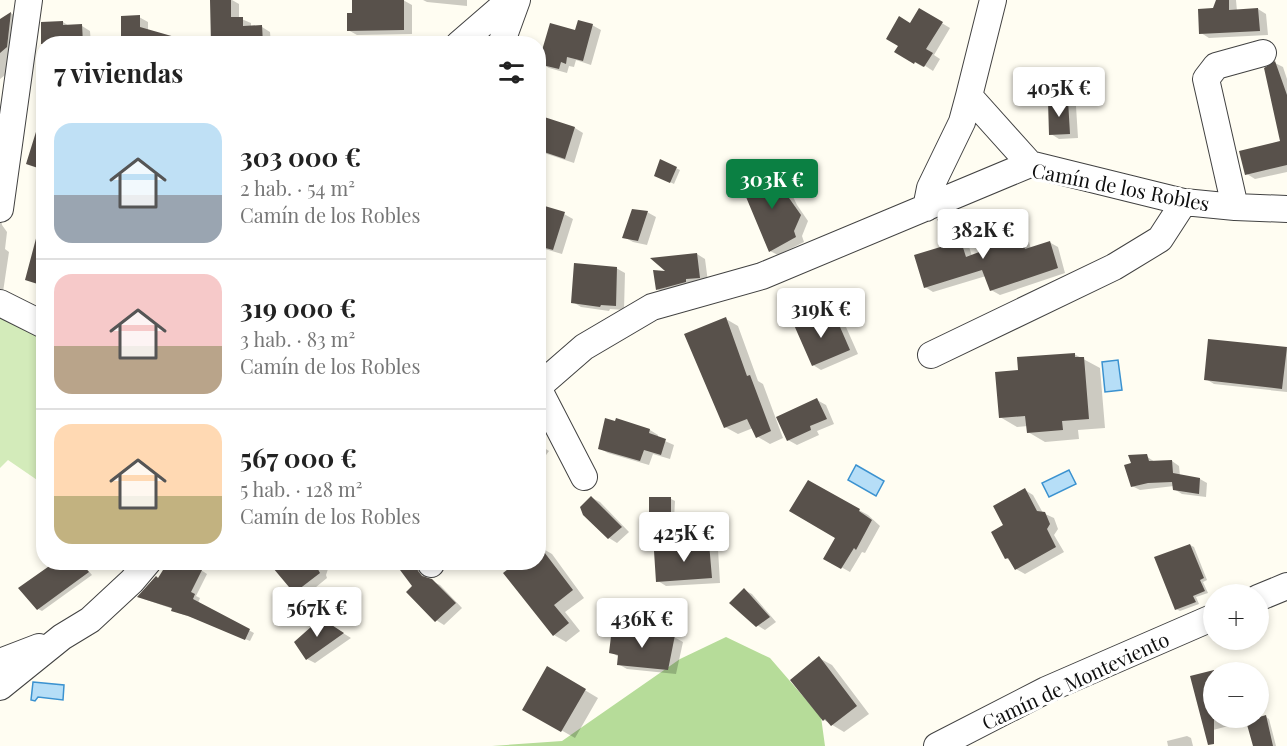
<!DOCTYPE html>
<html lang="es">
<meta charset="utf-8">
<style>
:root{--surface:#fff;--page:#f6f6f6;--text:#222;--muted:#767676;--line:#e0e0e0;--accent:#0b8043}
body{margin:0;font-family:"Playfair Display",serif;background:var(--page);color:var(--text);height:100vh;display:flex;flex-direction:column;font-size:22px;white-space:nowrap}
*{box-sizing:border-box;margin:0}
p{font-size:20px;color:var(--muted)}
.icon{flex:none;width:33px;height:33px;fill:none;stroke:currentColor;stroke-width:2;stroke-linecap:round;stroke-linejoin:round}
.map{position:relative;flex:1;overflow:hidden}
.panel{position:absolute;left:36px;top:36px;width:510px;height:534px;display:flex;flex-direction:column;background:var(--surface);border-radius:24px;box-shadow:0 3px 9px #0003}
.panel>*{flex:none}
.controls{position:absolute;left:1203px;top:584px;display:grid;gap:12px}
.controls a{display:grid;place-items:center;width:66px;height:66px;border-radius:50%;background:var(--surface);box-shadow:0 3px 9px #0003;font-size:30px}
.price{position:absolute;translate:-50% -51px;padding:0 14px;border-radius:6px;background:#fff;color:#222;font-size:20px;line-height:39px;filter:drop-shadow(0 2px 3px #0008)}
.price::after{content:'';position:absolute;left:50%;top:36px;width:18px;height:14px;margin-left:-9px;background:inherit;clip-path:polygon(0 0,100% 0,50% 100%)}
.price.on{background:var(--accent);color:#fff}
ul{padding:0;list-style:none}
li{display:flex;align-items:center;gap:18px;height:150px;padding:0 18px}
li+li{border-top:2px solid var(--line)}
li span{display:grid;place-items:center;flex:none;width:168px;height:120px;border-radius:18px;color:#555}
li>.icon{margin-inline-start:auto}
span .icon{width:72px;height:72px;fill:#fffc;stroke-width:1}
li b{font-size:26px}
h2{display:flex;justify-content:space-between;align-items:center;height:72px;padding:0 18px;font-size:26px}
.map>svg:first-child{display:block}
.green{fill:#d3ebba}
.forest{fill:#b6dc99}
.water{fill:#b6def7;stroke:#3b92d0;stroke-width:1.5}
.shadow{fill:#0003}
.building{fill:#58514b}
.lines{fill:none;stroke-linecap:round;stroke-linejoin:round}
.minor-casing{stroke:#424242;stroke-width:28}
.minor{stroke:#fff;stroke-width:26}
.labels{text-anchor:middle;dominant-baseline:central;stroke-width:6;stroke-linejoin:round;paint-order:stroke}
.street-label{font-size:20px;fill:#0f0f0f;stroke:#fff}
</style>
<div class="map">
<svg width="1287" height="746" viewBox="0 0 1287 746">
<rect width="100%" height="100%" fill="#fffdf2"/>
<path class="green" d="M0,315L43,335V484L8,460L0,468Z"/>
<path class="forest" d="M726,637L770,658L821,717L825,746H492L562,741L680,659Z"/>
<path class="water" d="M1118,360L1122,390L1105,392L1102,362Z
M856,465L884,481L876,496L848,480Z
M1069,470L1076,484L1049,497L1042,483Z
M33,682L64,685L63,700L38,697L35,701L31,700Z"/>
<path class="shadow" d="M211,0H232L239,4V18L251,23V27H262L270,32L271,44H213Z
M403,0L412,5V34L357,35L348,30Z
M423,0H467V6L427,2Z
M1218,0H1236L1237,11L1258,9L1266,14L1268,35L1209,38L1201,33Z
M920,10L950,28L934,55L940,59L933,71L924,65L923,67L896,51Z
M11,13L18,18L15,52L7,57L13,65V69L0,79V21Z
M139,17L148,22V31L123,44Z
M63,22L69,26H82L90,31L91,44H44V60L43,23Z
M592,25L601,30L591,65L576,60L574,67L569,66L567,73L549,68L540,63L576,32Z
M1275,63L1283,67L1287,79V172L1255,179L1247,174L1282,142Z
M1068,101L1076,106L1078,138L1059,139L1051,134Z
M538,117L575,128L583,133L574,163L538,151Z
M661,161L680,170L674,184L656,175Z
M774,172L783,176L797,205L808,221L802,236L804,242L778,255L770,251Z
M538,206L564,214L573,219L562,254L538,247Z
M647,212L656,217L647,245L633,242L624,237Z
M952,214L960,219L972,256L1021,238L1029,242L1031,249L1049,242L1058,247L1065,273L1000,295L991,290L986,276L933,292L925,287L949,246Z
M0,215L2,225L7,232L5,249L9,252L3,292H0Z
M697,254L705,259L708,282L666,294L657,289L669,273Z
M616,268L625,273L624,310L610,309L609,311L581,307L573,302Z
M823,314L832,319L834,324L837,322L846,327L858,354L821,370L813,365Z
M726,319L738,326L758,381L763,384L783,438L770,444L758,437L753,428L738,434L725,427Z
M1210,340L1287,349V392L1214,384L1206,379Z
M1074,354L1100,368L1105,428L1078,430L1079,439L1045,442L1028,432V426L1017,427L1000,417L1020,371Z
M817,400L826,405L834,424L817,431L819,435L797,445L788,440Z
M616,423L650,430L658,435V438L674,445L670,459L653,454L649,465L608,453L599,448Z
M538,444L549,451L538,466Z
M1146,456L1155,462L1172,461L1179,466L1180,476L1200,479L1207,483L1206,497L1182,494L1174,489V486L1140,490L1132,486L1133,464Z
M808,482L868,515L880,526L865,553L862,552L850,572L825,558L838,537Z
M1025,490L1033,495L1043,513L1054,518L1058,529L1054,535L1064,552L1025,574L1016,569L1012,562L1006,558Z
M592,498L600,502L629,532L617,543L609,538L585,514Z
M671,499L675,501L674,520L654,519L650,517Z
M709,544L718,549L720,583L666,586L658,581L682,551Z
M1190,545L1194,547L1207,580L1203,582L1208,593L1196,597L1199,604L1180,611L1176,609Z
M540,547L552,554L584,598L565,612L580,631L566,642L554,635L538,562Z
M58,562H81L92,575L42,611L38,609Z
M189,562L207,574L196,596L200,598L198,603L254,633L250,641L194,618L178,613L173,609L144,599L159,579Z
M270,562H323L328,569L326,575L327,578L304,597L295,592Z
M404,562H418L427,579L440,585L462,608L444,625L436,620L414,586Z
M744,590L752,594L776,622L765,630L757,625Z
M330,625L351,638L315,663L307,659Z
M674,637L683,642L676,674L627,669L618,664L619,657L611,652Z
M819,658L832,665L869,714L844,732L824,720Z
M548,668L598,698L575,738L524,709Z
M1220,670L1224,672H1214V717H1247L1249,722L1266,717L1269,719L1276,746H1255L1248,721L1213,730L1192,677Z
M1187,736L1191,738L1193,746H1168L1167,741Z"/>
<path class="building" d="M210,0H231V17H243V26L262,25L263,44H211Z
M352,0H404V30L347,31V13H352Z
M1216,0H1229V10L1258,8L1260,31L1199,34L1198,9L1213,8Z
M919,8L943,22L926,49L933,53L924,67L915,62L914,64L894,52L898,46L886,39L899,16L910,23Z
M11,12L7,47L0,53V19Z
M140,15V27L182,39V44H121V16Z
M578,20L593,24L583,61L567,57L566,64L561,62L559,69L538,64L550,23L575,30Z
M63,21V25L82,24L83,44H41V22Z
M1275,61L1287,95V165L1245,175L1239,151L1280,141L1264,68Z
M1068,100L1070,134L1049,135L1048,101Z
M538,115L575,127L565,159L538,150Z
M40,119L44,120V170L26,164Z
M660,159L677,167L670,183L654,176Z
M774,170L789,198L801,215L794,231L796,237L769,252L741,185Z
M538,204L565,212L553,250L538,246Z
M632,209L648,211L638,241L622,238Z
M952,213L966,257L1021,236L1025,249L1050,241L1058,268L990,291L982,270L924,288L914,255L947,245L937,219Z
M38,231H44V286L25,280Z
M697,253L700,278L686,279V282L656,290L653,270L665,271L650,258Z
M574,263L617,267L616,306L601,305L600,307L571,303Z
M823,312L828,324L837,320L850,350L812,366L794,325Z
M726,317L747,376L750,375L771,431L756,438L747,419L724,428L684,334Z
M1208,339L1287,347L1282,389L1204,380Z
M1075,353V357H1084L1089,419L1062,421L1063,430L1027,433L1025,416L999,418L995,372L1018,370L1017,357Z
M817,398L827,419L810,426L811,430L787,441L776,417Z
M605,418L615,421L616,418L650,429L649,433L666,439L661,455L644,450L640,461L598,449Z
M1147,454L1149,461L1172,460L1173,473L1200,478L1199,494L1173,490L1172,482L1148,483L1131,487L1124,465L1131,463L1128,455Z
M808,480L860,509L859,511L872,520L856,550L854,548L841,569L823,559L835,538L789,511Z
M1025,488L1037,511L1045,512L1050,524L1047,529L1056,547L1015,570L1008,558L1005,559L991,532L1003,525L993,506Z
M591,496L622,527L608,539L583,515L580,507Z
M649,497H671V518H649Z
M709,543L712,578L656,582L654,551L680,550V545Z
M538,544L573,590L554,605L569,623L553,636L503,573L517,562H538Z
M1190,544L1204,578L1200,580L1205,591L1193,596L1196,602L1175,610L1154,557Z
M55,562H80L89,572L37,610L18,588Z
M168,562H189L202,570L191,592L195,594L193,599L250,629L245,640L188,616L171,611L172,608L137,597L156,576L158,578Z
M268,562H314L320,573L294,593Z
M394,562H415L418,571L422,576L432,579L456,603L435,622L406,592L412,586Z
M744,588L770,617L756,627L729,603Z
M321,618L344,633L306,660L294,642Z
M612,628L675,635L668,670L617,665L618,655L609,653Z
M819,656L857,706L831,726L825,719L823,721L790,680Z
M547,666L586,689L561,732L522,710Z
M1214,670V744L1208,745L1190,676Z
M1266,715L1273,746H1253L1246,721Z"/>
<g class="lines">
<defs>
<path id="minor" d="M993,0L969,96L1030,164
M459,44L510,0
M501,44L517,0
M1235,207L1206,79L1216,66L1263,53
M926,208L930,188L962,122L969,96
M0,209L29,0
M0,303L44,325
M931,355L1114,267L1160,239L1184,202
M538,387L584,347L652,307L762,276L1030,164L1184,202L1235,207L1287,209
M538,388L584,477
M430,562L431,564
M1258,598L1287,586
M0,662L39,647
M0,687L62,637L90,620L132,581L148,562
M937,746L1046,690L1214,617"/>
</defs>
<use href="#minor" class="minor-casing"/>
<use href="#minor" class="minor"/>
</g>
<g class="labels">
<g class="street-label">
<text transform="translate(1121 186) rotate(11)">Camín de los Robles</text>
<text transform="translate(1075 680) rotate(-25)">Camín de Monteviento</text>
</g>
</g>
</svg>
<div class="controls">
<a>+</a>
<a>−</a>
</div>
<b class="price" style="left:1059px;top:118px">405K €</b>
<b class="price on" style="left:772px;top:210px">303K €</b>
<b class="price" style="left:983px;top:260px">382K €</b>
<b class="price" style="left:821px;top:339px">319K €</b>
<b class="price" style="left:684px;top:563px">425K €</b>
<b class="price" style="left:317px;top:638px">567K €</b>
<b class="price" style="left:642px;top:649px">436K €</b>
<section class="panel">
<h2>7 viviendas<svg class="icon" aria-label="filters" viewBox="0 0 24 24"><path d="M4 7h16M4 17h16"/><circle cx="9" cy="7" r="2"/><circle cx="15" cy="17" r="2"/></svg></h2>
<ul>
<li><span style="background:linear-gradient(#bfe0f5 60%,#9aa5b1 0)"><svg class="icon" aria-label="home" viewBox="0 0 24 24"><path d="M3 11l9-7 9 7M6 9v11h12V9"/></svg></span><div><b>303 000 €</b><p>2 hab. · 54 m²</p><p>Camín de los Robles</p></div></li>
<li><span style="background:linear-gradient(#f6c9c9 60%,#b9a48a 0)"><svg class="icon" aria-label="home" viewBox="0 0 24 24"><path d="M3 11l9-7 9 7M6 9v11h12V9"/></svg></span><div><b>319 000 €</b><p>3 hab. · 83 m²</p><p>Camín de los Robles</p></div></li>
<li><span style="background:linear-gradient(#ffd9b3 60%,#c2b280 0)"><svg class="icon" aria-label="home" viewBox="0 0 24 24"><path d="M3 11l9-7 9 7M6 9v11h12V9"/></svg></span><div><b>567 000 €</b><p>5 hab. · 128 m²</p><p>Camín de los Robles</p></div></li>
</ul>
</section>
</div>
